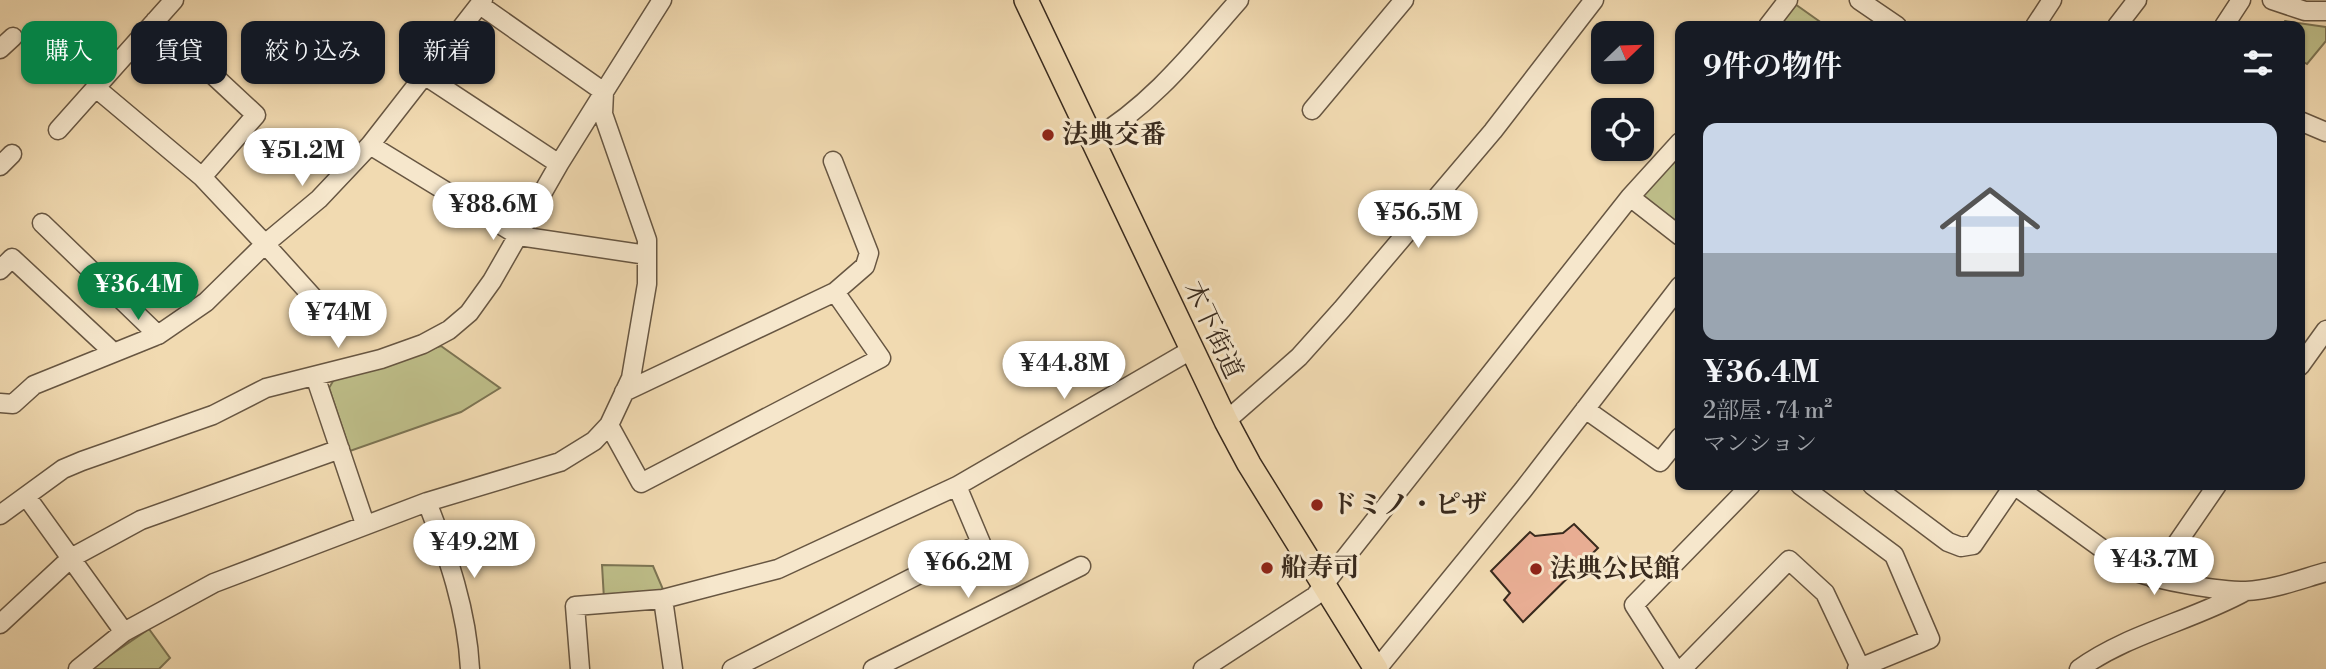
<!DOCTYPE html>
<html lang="ja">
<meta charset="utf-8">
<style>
:root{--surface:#171b24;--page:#242831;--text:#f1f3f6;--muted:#9ea1a6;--accent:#0b8043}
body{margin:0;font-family:"Libre Bodoni","Noto Serif JP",serif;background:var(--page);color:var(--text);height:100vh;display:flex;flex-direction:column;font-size:26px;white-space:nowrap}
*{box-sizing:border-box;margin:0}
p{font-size:23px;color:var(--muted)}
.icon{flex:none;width:38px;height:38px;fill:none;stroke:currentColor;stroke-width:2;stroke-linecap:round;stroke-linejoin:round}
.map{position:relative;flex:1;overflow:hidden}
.sheet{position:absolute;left:1675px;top:21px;width:630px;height:469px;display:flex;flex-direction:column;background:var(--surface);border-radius:14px;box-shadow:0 2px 5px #0004}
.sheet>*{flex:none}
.guide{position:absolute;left:21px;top:21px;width:665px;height:63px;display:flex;gap:14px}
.needle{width:46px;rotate:67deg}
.tools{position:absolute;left:1591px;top:21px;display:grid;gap:14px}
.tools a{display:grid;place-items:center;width:63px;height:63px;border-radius:14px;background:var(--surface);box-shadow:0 2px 5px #0004;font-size:35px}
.price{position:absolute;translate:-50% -60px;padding:0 16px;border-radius:24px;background:#fff;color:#222;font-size:23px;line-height:46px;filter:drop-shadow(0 2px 4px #0008)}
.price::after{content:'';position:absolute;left:50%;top:42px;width:21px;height:16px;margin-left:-10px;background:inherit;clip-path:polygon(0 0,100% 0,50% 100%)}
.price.on{background:var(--accent);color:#fff}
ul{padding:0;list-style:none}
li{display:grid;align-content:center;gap:14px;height:371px;padding:0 28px}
li span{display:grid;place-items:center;height:217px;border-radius:14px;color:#555}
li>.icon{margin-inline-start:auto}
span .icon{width:126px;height:126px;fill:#fffc;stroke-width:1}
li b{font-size:30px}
h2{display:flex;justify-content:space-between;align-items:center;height:84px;padding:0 28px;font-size:30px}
.pill{padding:0 24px;border-radius:14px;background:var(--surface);box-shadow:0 2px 5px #0004;font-size:24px;line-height:63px}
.pill.on{background:var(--accent);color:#fff}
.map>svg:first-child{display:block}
.green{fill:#bebe89;stroke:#7c7453;stroke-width:2}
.building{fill:#e8ad93;stroke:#392a1d;stroke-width:2}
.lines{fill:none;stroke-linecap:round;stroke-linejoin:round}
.minor-casing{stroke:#675642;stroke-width:21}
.major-casing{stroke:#392a1d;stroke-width:26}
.minor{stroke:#f6e7cc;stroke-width:18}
.major{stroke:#f1dab1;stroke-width:23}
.poi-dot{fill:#8f2418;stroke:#f6e7cc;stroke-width:2.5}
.labels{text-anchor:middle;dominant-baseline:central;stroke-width:6;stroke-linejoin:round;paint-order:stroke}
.poi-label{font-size:26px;font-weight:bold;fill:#392a1d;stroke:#f6e7cc;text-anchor:start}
.street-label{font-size:26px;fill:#392a1d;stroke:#f6e7cc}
</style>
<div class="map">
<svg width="2326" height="669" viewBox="0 0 2326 669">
<rect width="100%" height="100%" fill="#f1dab1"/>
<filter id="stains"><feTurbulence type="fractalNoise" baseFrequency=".00286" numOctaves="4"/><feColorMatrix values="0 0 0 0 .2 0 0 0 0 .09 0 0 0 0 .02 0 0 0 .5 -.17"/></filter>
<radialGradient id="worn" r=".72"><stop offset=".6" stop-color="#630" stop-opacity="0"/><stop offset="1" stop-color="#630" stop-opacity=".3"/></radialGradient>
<path class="green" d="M1795,4L1826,26H1778Z
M2285,21L2326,27V41L2307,64L2300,60V26H2281Z
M1680,153V228L1641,197Z
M441,346L500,388L461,412L350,451L329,388L336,376Z
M602,565L653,566L665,594L604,599Z
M149,629L170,658L159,669H90Z"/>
<path class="building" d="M1574,524L1598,548L1523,622L1504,600L1510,593L1491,571L1530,532L1535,536L1563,533Z"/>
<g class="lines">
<defs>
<path id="minor" d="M1859,0L1897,26
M2272,0L2305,11H2326
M155,21L256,115L202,177
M1768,26L1788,0
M2035,26L2052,0
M2117,26L2137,0
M2224,26L2241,0
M0,49L13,37
M424,75L559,164
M96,88L202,177L265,244L319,199L370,145L483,0
M1312,110L1404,0
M2300,121L2326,132
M58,130L174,0
M1092,140C1151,106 1194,51 1239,0
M370,145L519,236L647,255
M833,161L869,253L865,266L835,292
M0,166L12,154
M1630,197L1680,236
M42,223L158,335
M0,270L12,258L113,352
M2300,366L2326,330
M315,376L365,524
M0,403L13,404L34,385L158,335L206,302L265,244L330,316
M1585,409L1660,462L1680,437
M1226,421L1299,357L1342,309L1493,131L1594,0
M609,425L641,483L881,358L835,292L624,392
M1800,485L1894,555L1930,639L1857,669
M1872,485L1948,542L1961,547L1973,545L2014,485L2133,571C2162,581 2216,591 2246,591C2273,590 2301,579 2326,572
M26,496L124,632
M427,502C448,556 467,610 470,669
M0,515L63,469L82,461L213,415L266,388L381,359L423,344L449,330L469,313L492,281L559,164L604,92L480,5
M2153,578L2217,485
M663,599L673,669
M0,624L71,558L141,520L340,449
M78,669L124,632L214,583L427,502L560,462L594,441L609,425L631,378L647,284V240L603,114L604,92L662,0
M580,669L575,606L663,599L778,569L957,486L1191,350
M732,669L981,543L957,486
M873,669L1081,566
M1203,669L1315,596L1630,197L1680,142
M1377,669L1523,490L1680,286
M1675,669L1634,605L1751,485
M1682,669L1789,560L1825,593L1860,667
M2079,669C2129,633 2192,621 2246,591"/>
<path id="major" d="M1026,0L1226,421L1249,464L1376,669"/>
</defs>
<use href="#minor" class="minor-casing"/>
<use href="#major" class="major-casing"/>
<use href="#minor" class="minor"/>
<use href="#major" class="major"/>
</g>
<g class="poi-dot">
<circle cx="1048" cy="135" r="7"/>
<circle cx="1317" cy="505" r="7"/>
<circle cx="1267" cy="568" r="7"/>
<circle cx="1536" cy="569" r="7"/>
</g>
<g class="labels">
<g class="poi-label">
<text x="1062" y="135">法典交番</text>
<text x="1331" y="505">ドミノ・ピザ</text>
<text x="1281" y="568">船寿司</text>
<text x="1550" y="569">法典公民館</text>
</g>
<g class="street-label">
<text transform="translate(1213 330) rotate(65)">木下街道</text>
</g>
</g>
<rect width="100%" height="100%" filter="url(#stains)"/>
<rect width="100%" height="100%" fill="url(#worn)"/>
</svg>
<div class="tools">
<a><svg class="needle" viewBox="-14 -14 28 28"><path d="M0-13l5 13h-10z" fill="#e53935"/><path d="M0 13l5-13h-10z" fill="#9ea1a6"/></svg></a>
<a><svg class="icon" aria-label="locate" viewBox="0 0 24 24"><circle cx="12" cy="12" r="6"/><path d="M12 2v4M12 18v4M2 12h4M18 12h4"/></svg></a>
</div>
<b class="price" style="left:302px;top:188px">¥51.2M</b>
<b class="price" style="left:493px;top:242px">¥88.6M</b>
<b class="price" style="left:1418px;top:250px">¥56.5M</b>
<b class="price on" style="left:138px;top:322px">¥36.4M</b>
<b class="price" style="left:338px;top:350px">¥74M</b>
<b class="price" style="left:1064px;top:401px">¥44.8M</b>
<b class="price" style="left:474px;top:580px">¥49.2M</b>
<b class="price" style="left:2154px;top:597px">¥43.7M</b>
<b class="price" style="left:968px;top:600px">¥66.2M</b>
<div class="guide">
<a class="pill on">購入</a>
<a class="pill">賃貸</a>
<a class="pill">絞り込み</a>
<a class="pill">新着</a>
</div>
<section class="sheet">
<h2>9件の物件<svg class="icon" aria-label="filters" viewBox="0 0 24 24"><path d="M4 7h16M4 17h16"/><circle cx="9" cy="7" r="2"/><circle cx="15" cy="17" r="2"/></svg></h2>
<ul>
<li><span style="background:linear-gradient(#c9d6e8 60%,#9aa5b1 0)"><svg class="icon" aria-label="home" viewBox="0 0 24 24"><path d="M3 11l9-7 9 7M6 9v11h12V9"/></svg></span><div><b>¥36.4M</b><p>2部屋 · 74 m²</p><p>マンション</p></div></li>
</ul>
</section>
</div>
